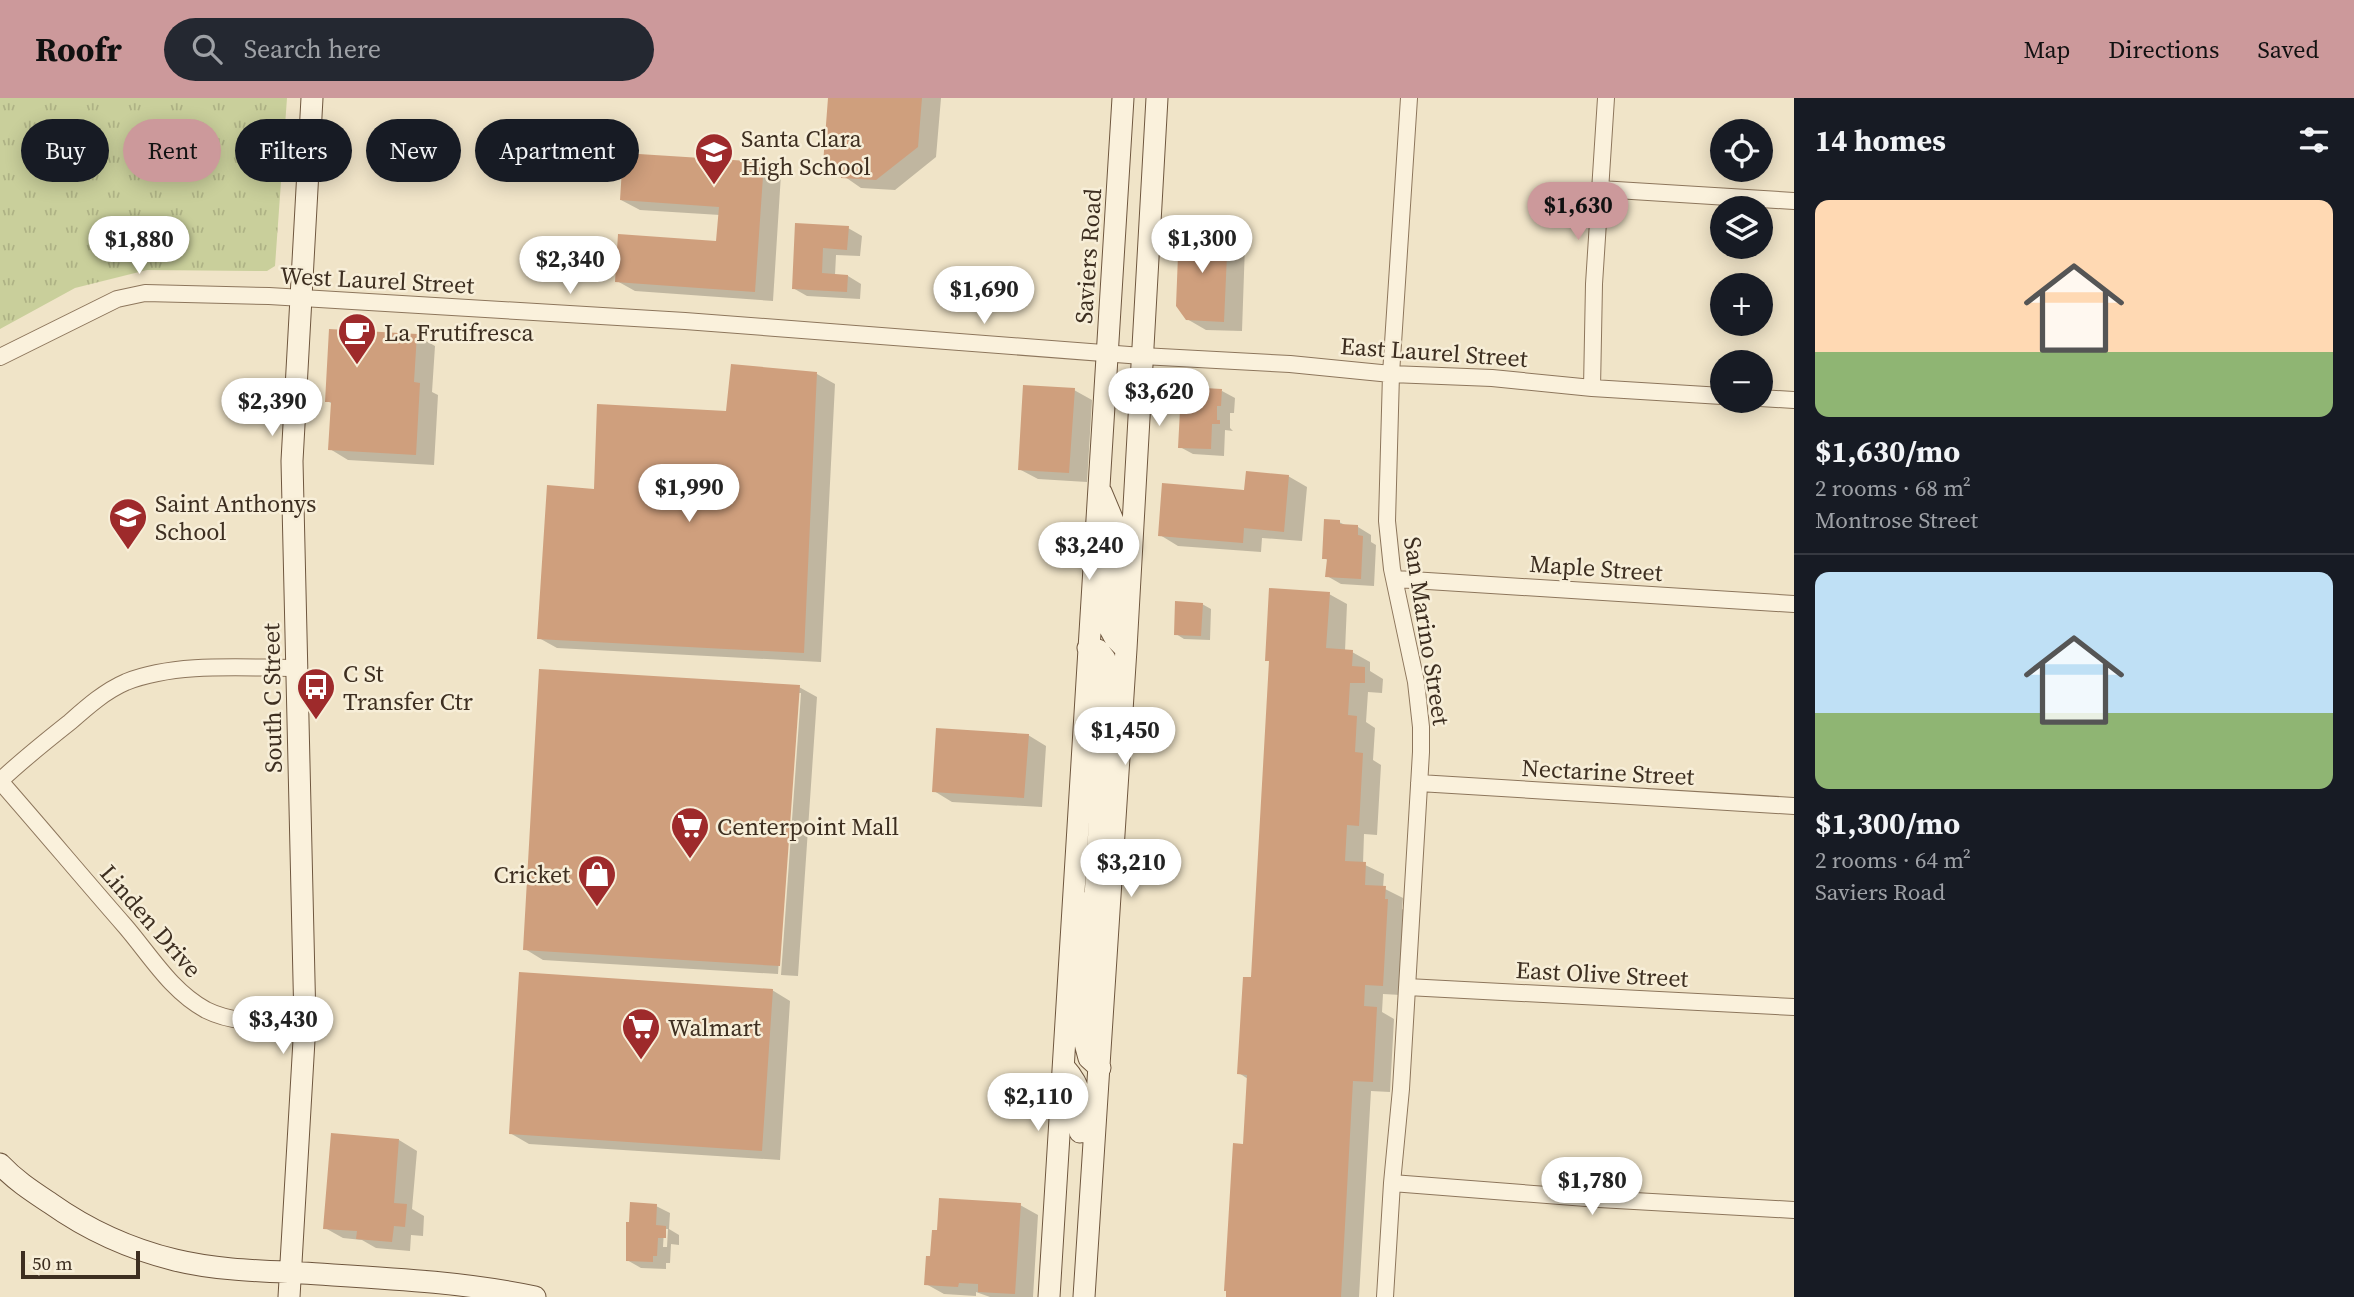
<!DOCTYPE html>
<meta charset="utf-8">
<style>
:root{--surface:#171b24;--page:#242831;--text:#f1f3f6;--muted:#9ea1a6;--line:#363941;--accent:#cc999b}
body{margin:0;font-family:"Source Serif 4",serif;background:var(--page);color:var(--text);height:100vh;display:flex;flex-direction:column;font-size:26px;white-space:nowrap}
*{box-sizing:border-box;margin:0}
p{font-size:23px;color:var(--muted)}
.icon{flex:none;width:38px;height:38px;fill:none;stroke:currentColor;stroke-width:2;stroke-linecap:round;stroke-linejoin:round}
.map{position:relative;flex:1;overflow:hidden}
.drawer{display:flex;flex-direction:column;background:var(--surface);width:560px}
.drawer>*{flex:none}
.top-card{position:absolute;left:21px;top:21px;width:665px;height:63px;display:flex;gap:14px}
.tools{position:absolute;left:1710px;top:21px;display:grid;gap:14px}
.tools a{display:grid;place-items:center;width:63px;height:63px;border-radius:50%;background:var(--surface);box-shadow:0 4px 18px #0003;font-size:35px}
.scale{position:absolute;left:21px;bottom:18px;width:119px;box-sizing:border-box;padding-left:7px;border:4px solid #3d2e20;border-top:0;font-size:19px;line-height:24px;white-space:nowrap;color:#3d2e20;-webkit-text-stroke:5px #f7eed8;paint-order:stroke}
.price{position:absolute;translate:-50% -60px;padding:0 16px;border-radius:24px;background:#fff;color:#222;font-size:23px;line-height:46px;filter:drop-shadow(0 2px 4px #0008)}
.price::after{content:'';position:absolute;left:50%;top:42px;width:21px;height:16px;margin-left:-10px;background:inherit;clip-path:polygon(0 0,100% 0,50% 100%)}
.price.active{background:var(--accent);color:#111}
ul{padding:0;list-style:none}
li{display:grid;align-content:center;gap:14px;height:371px;padding:0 21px}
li+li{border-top:2px solid var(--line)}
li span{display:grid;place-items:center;height:217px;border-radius:14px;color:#555}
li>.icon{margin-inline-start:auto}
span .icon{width:126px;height:126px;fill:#fffc;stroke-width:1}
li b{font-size:30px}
h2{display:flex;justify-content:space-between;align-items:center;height:84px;padding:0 21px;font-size:30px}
.pill{padding:0 24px;border-radius:32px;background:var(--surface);box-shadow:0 4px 18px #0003;font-size:24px;line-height:63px}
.pill.active{background:var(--accent);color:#111}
header{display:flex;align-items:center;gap:42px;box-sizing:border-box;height:98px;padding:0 35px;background:var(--accent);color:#111}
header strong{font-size:33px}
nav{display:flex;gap:38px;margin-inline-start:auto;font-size:24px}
.search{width:490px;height:63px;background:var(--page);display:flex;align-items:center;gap:18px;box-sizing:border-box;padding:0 24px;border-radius:38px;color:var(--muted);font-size:26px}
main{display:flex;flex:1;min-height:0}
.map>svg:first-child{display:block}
.park{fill:url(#park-tufts)}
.shadow{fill:#0003;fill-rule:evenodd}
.building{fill:#cf9f7d}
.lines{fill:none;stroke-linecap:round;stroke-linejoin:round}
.street-casing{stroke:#8d765c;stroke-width:18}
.secondary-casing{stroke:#6f573f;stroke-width:23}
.street{stroke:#faf1dc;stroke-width:16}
.secondary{stroke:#faf1dc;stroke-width:21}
.labels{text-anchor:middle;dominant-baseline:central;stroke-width:5;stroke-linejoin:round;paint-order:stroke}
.poi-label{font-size:24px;fill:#3d2e20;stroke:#f7eed8;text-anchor:start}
.street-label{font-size:24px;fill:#3d2e20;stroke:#f7eed8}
</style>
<header>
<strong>Roofr</strong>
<div class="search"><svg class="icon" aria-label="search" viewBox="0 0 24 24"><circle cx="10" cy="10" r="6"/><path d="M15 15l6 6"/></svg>Search here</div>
<nav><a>Map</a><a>Directions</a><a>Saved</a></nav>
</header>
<main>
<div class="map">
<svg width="1794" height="1199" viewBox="0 0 1794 1199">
<defs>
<pattern id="park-tufts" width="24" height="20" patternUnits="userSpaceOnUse" patternTransform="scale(1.75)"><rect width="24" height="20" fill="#c9cf9b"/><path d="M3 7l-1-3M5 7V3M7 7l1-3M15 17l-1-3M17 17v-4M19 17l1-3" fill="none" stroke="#aeb285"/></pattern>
</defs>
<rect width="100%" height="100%" fill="#f0e4c8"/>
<path class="park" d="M0,0H287L275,168L267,173L147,172L75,190L0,231Z"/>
<path class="shadow" d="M830,0H941L936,59L895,92L861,90L825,65Z
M763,66L781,76L773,203L635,193L617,183L718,145L720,117L640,112L621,102Z
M797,127L848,130L862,138L860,158L836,157L835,177L848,178L861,186L860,201L807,198L793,190Z
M1227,136L1245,147L1242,233L1206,232L1187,221Z
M417,238L435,248L432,294L438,297L434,367L348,362L330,351L333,306L327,303Z
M817,276L835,286L821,564L557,550L539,540L596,393L728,314Z
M1074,292L1092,302L1087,384L1038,381L1019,371Z
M1222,293L1235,300L1234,315H1230V330L1233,333L1225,332L1224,358L1193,356L1180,349Z
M1288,378L1307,389L1302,443L1262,440L1261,454L1178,448L1160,437L1246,393Z
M1339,424L1347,428L1358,429L1371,437V444L1376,447L1374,488L1341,486L1327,478L1328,462L1323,460Z
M1329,496L1347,506L1345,553L1352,554L1370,564V573L1383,581L1382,595L1368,594L1366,624L1375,630L1373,662L1381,667L1377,737L1364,736L1363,766L1384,776L1383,790L1403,800L1402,811L1406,813L1401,897L1383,896L1382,914L1394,921L1390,994L1371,993L1359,1199H1227L1244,1048L1248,981L1239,975L1253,881L1271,564L1267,562Z
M1202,506L1211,511L1210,542L1184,541L1176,536Z
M799,589L817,599L798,878L781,877L801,595H797L778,876L543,862L525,851Z
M1028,637L1046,648L1042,709L952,704L934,693Z
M772,892L790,903L780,1062L529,1046L510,1035Z
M399,1042L417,1053L412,1111L424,1118L423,1138L411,1137L410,1153L376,1150L362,1142L343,1140L325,1130Z
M1020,1107L1038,1117L1033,1199H990L976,1194V1198L944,1196L926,1186Z
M656,1108L670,1115L669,1131L679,1137V1147L671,1146L670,1165H666V1171L641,1170L627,1162ZM664,1131H668L667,1149H663Z"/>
<path class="building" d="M828,0H922L918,49L876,82L841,80L842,66H823Z
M623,55L764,64L755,194L615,184L618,136L716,143L719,109L620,102Z
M795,125L849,128L847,152L823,150L822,175L848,177L847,194L792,191Z
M1179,132L1228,134L1224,224L1186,222L1176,208Z
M329,231L417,236L414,284L420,285L416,357L328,352L331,304H325Z
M731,266L817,274L804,555L537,541L547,387L594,391L597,306L726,313Z
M1023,287L1075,290L1069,375L1018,372Z
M1186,289L1222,291L1221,308H1217V322H1220V326H1212L1211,351L1178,350L1181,293Z
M1246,373L1289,377L1284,434L1244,430L1243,445L1158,438L1162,385L1244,392Z
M1324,421L1340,422V426L1358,427V437L1363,438L1361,481L1325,479L1327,461H1322Z
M1269,490L1330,494L1326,550L1353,552L1352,568L1365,569V585H1350L1348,617L1357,618L1355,654L1363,655L1359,728L1347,727L1345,763L1366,764L1365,787L1386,788L1385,801H1388L1383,888L1365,887L1364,908L1377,909L1373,984L1353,983L1341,1199H1226V1193H1224L1233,1045L1243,1046L1247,977L1237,976L1243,879H1251L1269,563H1265Z
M1175,503L1203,505L1201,538L1174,537Z
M539,571L800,587L780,868L523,852Z
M936,630L1029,636L1024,700L932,694Z
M519,874L773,891L762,1053L509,1036Z
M331,1035L399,1041L394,1105L407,1106L405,1129L394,1128L392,1144L356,1141L357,1133L323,1131Z
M939,1100L1021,1105L1015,1196L978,1194V1186L959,1185L958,1189L924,1187L926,1158H930L932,1132H937Z
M630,1104L657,1106L656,1127L666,1128V1140H658L657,1158H653V1164L626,1163V1124H629Z"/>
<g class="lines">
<defs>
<path id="street" d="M1600,91L1794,103
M0,259L117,201L145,195L269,198L685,223L1142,258L1290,266L1391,276L1492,280L1592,290L1722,298
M1592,290L1594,186L1606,0
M1760,300L1794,302
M1396,481L1794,506
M0,683C42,731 83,780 125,828C150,857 171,893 206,912C236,927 272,924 305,925
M0,683C22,662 46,643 70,624C87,609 105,593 126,584C176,564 245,570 297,570
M1419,685L1794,708
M1407,889L1794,909
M1392,1085L1599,1101L1794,1112
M1385,1199L1392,1085L1401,991L1421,654V629L1416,584L1392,471L1387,423L1391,276L1409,0"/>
<path id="secondary" d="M1101,394L1114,425L1108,513L1109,529L1115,540L1126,551
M1088,550L1098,552L1105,561L1108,574L1095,800L1106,827
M1079,803L1087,833L1081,930L1089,960L1100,970
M1064,969C1084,991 1082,1005 1080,1034
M0,1066C15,1082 32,1093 50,1105C88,1132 130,1151 175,1162C216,1172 260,1173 302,1175C380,1180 458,1183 535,1199
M289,1199L305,925L292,363L312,0
M1049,1199L1123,0
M1084,1199L1126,551L1157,0"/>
</defs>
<use href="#street" class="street-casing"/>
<use href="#secondary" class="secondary-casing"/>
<use href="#street" class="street"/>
<use href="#secondary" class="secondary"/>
</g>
<defs>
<symbol id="school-pin" viewBox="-11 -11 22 30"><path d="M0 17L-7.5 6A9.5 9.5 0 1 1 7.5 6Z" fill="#9e2a2b" stroke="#f7eed8"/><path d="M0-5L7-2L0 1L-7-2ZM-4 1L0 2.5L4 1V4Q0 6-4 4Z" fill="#fff"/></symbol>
<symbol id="cafe-pin" viewBox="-11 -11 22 30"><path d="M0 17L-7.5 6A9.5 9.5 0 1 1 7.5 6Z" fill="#9e2a2b" stroke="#f7eed8"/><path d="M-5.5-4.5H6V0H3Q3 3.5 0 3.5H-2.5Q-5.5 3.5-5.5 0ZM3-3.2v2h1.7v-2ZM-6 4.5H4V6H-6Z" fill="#fff"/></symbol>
<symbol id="bus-pin" viewBox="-11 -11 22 30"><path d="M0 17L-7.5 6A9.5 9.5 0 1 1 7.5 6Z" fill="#9e2a2b" stroke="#f7eed8"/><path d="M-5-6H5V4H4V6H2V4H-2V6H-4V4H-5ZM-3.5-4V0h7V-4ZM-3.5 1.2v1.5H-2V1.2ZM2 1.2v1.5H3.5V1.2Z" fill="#fff"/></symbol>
<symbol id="supermarket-pin" viewBox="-11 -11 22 30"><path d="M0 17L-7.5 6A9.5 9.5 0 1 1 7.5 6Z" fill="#9e2a2b" stroke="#f7eed8"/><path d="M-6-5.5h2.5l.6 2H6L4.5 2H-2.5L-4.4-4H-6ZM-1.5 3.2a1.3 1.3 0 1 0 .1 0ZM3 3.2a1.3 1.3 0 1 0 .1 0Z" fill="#fff"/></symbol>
<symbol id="shop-pin" viewBox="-11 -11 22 30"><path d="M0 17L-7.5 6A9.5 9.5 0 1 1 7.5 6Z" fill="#9e2a2b" stroke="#f7eed8"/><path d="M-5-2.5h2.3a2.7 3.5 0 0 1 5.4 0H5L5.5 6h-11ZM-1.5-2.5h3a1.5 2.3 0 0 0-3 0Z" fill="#fff"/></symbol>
</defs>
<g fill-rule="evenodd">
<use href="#school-pin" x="692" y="32" width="44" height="60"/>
<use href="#cafe-pin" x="335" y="212" width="44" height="60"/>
<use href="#school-pin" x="106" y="397" width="44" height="60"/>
<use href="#bus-pin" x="294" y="567" width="44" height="60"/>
<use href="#supermarket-pin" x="668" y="706" width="44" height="60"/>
<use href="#shop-pin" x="575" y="754" width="44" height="60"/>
<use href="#supermarket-pin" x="619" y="907" width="44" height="60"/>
</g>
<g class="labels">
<g class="poi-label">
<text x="741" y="40">Santa Clara<tspan x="741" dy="28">High School</tspan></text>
<text x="384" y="234">La Frutifresca</text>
<text x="155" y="405">Saint Anthonys<tspan x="155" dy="28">School</tspan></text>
<text x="343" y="575">C St<tspan x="343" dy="28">Transfer Ctr</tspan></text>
<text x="717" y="728">Centerpoint Mall</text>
<text x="570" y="776" text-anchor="end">Cricket</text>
<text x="668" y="929">Walmart</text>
</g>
<g class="street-label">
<text transform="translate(1088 158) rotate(-86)">Saviers Road</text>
<text transform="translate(377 182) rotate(3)">West Laurel Street</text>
<text transform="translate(1434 254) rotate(4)">East Laurel Street</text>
<text transform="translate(1596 470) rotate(4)">Maple Street</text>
<text transform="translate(1427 533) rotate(81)">San Marino Street</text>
<text transform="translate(272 600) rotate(-91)">South C Street</text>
<text transform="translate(1608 674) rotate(3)">Nectarine Street</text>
<text transform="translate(151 823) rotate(49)">Linden Drive</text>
<text transform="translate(1602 876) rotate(3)">East Olive Street</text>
</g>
</g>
</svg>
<div class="tools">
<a><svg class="icon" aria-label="locate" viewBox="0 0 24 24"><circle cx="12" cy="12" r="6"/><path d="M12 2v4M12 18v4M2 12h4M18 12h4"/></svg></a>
<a><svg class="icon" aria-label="layers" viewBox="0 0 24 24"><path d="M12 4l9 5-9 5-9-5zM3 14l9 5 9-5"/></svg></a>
<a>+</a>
<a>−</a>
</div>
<div class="scale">50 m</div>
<b class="price active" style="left:1578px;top:144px">$1,630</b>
<b class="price" style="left:1202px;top:177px">$1,300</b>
<b class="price" style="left:139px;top:178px">$1,880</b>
<b class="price" style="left:570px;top:198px">$2,340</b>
<b class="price" style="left:984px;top:228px">$1,690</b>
<b class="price" style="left:1159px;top:330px">$3,620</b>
<b class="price" style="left:272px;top:340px">$2,390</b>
<b class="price" style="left:689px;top:426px">$1,990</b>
<b class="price" style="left:1089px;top:484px">$3,240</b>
<b class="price" style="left:1125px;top:669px">$1,450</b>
<b class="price" style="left:1131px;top:801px">$3,210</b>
<b class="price" style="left:283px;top:958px">$3,430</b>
<b class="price" style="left:1038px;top:1035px">$2,110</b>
<b class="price" style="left:1592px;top:1119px">$1,780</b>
<div class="top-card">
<a class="pill">Buy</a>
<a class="pill active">Rent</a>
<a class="pill">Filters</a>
<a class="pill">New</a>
<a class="pill">Apartment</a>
</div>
</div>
<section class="drawer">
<h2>14 homes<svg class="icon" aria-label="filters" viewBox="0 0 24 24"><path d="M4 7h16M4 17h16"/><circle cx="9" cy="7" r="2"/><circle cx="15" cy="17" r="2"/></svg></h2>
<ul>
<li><span style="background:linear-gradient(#ffd9b3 70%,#8fb573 0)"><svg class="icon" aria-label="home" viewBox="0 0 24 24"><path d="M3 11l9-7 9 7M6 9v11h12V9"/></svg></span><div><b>$1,630/mo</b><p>2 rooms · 68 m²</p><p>Montrose Street</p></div></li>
<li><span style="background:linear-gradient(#bfe0f5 65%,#8fb573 0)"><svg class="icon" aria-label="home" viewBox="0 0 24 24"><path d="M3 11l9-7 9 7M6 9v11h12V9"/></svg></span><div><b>$1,300/mo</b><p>2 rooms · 64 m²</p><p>Saviers Road</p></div></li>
</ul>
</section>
</main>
